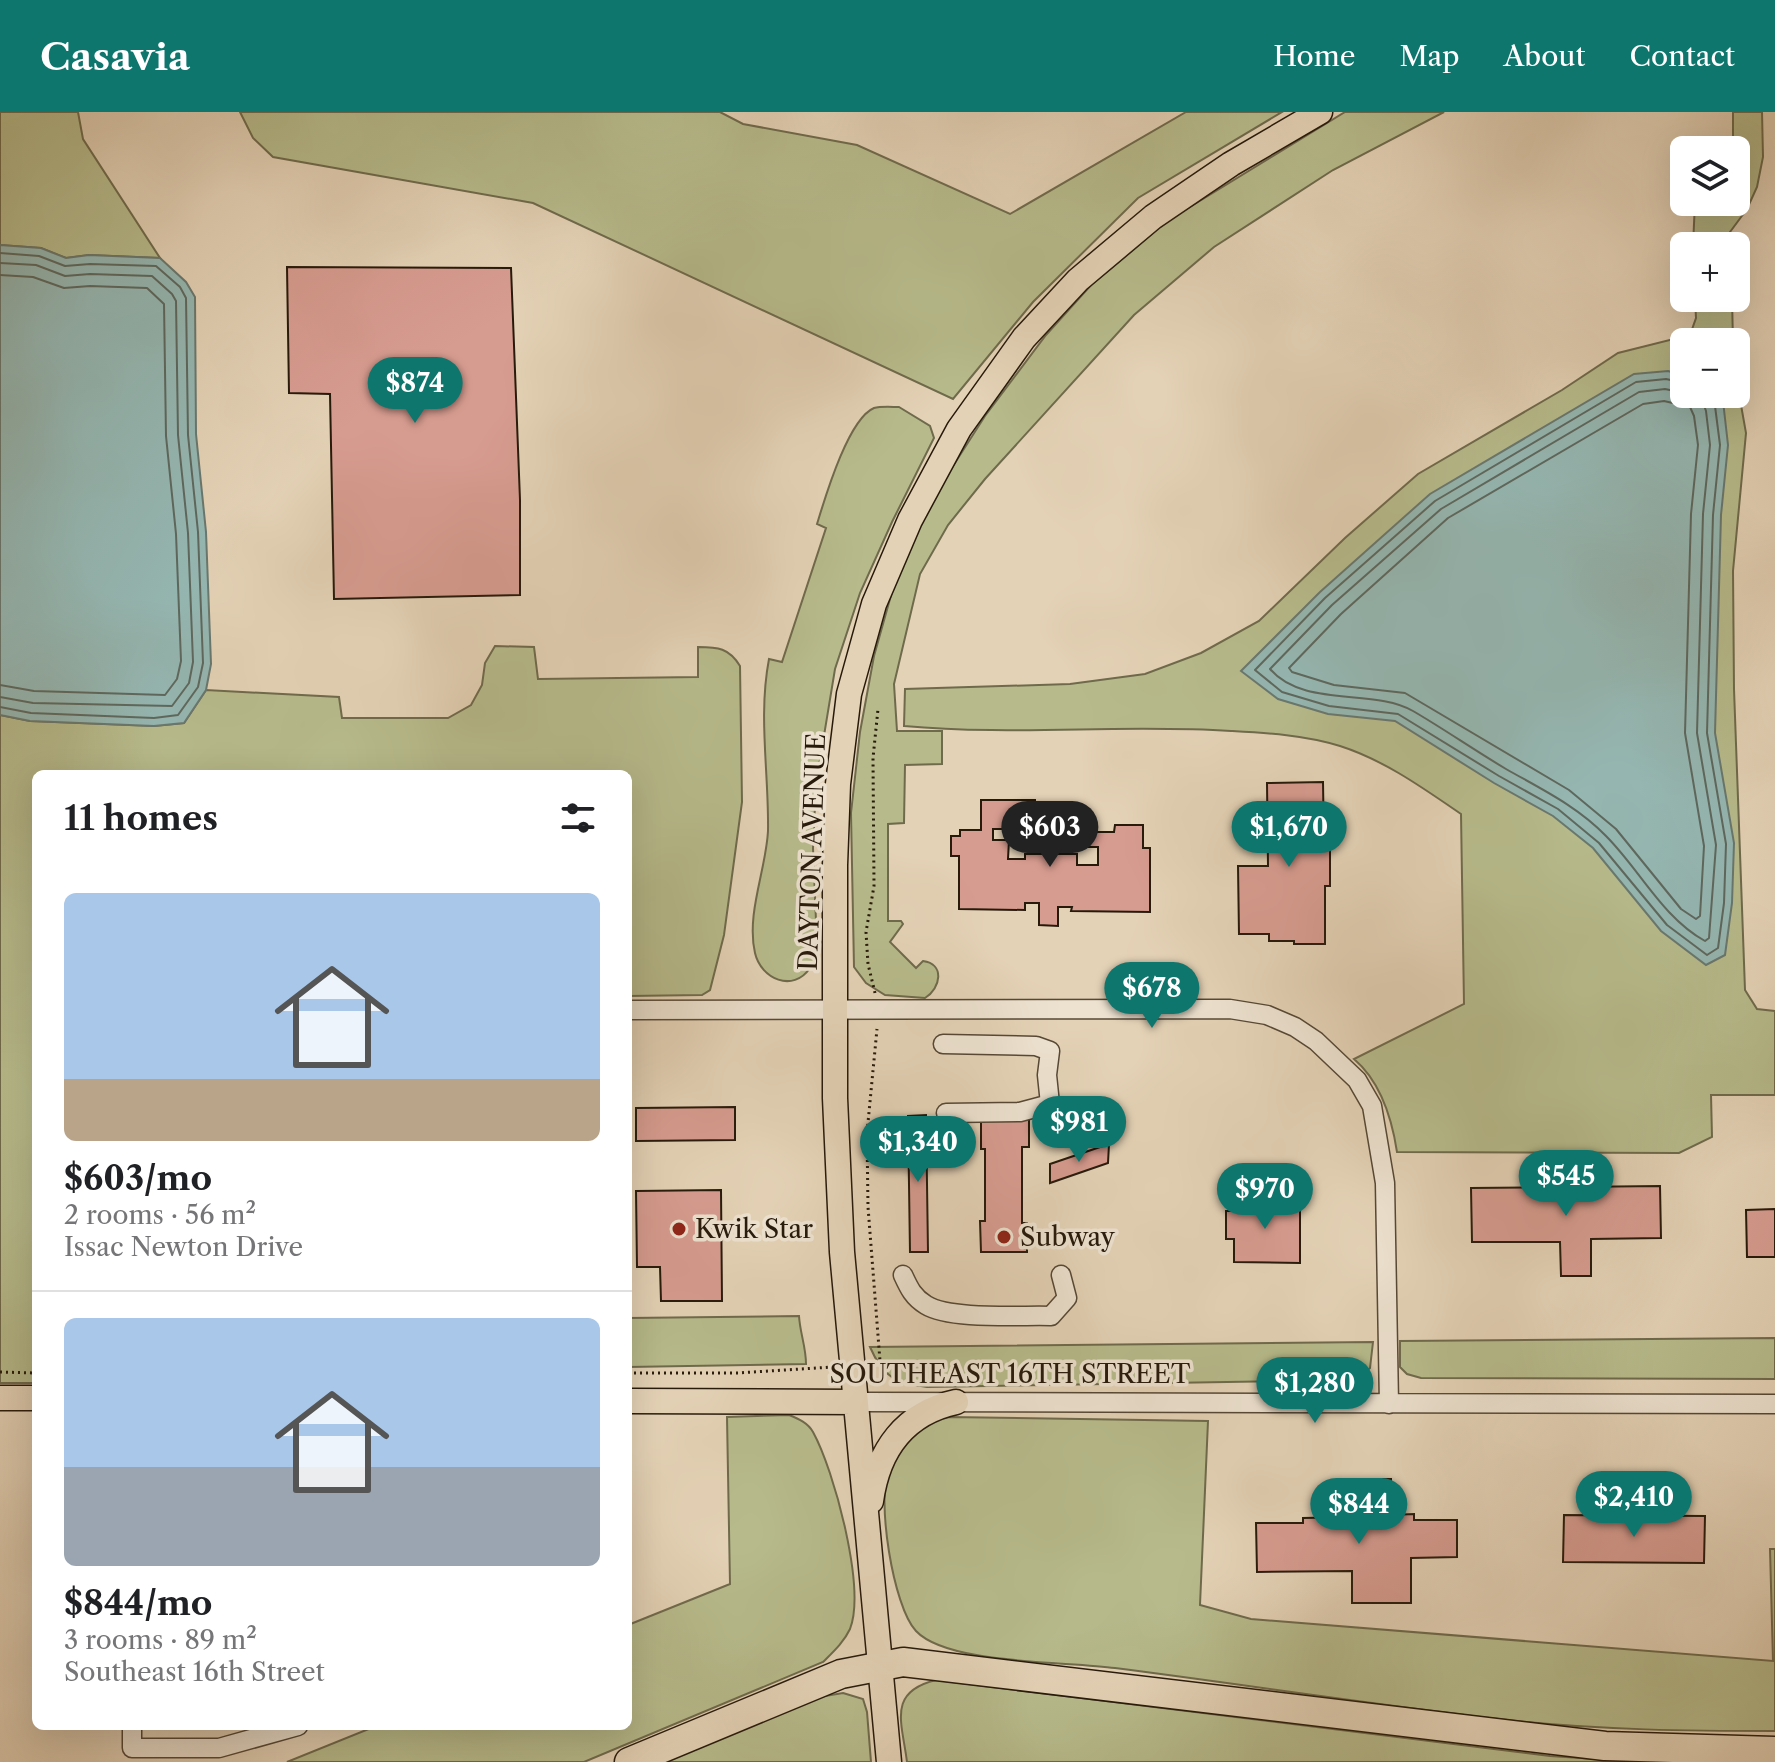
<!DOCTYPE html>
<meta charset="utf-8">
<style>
:root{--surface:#fff;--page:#f6f6f6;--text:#202124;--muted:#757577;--line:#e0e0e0;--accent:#0f766e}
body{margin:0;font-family:"Libre Caslon Text",serif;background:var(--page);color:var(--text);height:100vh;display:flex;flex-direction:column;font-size:30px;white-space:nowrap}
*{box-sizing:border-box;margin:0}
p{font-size:26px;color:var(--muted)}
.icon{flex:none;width:44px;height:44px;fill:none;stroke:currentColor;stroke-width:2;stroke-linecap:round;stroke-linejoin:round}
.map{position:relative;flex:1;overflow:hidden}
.drawer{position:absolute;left:32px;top:658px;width:600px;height:960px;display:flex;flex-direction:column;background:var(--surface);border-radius:12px;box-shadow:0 8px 32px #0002}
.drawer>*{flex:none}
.tools{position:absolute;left:1670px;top:24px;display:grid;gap:16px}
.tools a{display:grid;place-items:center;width:80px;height:80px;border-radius:12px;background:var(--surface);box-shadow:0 8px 32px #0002;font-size:40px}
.price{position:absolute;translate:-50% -68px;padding:0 18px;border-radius:28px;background:var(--accent);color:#fff;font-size:26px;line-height:52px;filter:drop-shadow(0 2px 4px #0008)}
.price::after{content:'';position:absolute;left:50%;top:48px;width:24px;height:18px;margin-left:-12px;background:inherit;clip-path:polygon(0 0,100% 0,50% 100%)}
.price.active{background:#222;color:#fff}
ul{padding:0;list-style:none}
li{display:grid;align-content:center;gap:16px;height:424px;padding:0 32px}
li+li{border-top:2px solid var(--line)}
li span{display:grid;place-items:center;height:248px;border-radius:12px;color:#555}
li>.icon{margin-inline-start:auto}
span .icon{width:144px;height:144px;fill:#fffc;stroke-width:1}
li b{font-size:34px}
h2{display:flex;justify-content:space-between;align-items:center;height:96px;padding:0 32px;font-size:34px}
header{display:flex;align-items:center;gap:48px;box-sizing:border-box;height:112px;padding:0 40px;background:var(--accent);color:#fff}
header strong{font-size:38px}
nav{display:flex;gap:44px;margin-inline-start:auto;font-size:28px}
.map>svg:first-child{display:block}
.green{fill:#b7bb8c;stroke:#6f6a4c;stroke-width:2}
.water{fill:#95b7b2;stroke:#69786f;stroke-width:2}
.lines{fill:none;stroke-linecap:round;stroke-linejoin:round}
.shore{stroke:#5e685e;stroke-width:2}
.building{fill:#d79c90;stroke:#271a0b;stroke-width:2}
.minor-casing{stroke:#564836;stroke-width:21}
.major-casing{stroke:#271a0b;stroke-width:27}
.highway-casing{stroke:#271a0b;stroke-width:31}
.path{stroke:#271a0b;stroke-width:3;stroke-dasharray:2 4;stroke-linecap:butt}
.minor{stroke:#ede2d0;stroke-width:18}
.major{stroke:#e4d2b6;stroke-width:24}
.highway{stroke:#e4d2b6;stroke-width:28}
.poi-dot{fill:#8f2418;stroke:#ede2d0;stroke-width:3}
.labels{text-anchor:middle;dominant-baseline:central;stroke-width:7;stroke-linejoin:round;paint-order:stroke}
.street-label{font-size:26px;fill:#271a0b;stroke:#ede2d0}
.poi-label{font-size:26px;fill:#271a0b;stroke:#ede2d0;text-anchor:start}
</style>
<header>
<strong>Casavia</strong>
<nav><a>Home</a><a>Map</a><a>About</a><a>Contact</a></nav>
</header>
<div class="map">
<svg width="1775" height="1650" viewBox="0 0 1775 1650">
<rect width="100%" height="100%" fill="#e4d2b6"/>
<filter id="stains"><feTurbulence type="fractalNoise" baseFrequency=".0025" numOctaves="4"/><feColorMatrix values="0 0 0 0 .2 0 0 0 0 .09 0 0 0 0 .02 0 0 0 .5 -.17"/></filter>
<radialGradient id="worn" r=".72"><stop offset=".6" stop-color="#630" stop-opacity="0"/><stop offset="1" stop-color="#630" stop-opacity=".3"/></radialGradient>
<path class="green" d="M0,0H78L83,27L160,146L89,143L66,146L41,136L0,133Z
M240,0H720L743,12L857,33L1010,102L1186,0H1282L1138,86L1033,190L953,287L533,91L273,45L253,26Z
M1345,0H1444L1333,58L1214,135L1134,203L985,367L948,413L920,462L894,572L897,619H942V652L905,653L904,711L888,712V809H901L903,812L890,830L916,856L923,849C945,852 941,876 925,886L885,883L866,871L854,855L851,701L860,620L874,544L897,462L937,379L985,304L1046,223L1092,172L1167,109Z
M1733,0H1762L1763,45L1757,75L1747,97L1730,120V134H1693L1695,90H1736V38H1726L1733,24Z
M1695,186H1732L1733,230H1684V282H1736V265L1746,321L1733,459L1734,577L1745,878L1757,897L1775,899V983H1711L1712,1025L1679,1041L1397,1040C1392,1007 1381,970 1354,947L1464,892L1461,702C1423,676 1384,648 1340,634C1305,623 1267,621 1231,619C1122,612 1013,624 904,614L905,577L1070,572L1145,562L1201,541L1259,509L1345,426L1418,362L1562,278L1618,241L1690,223L1696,206Z
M899,295L930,314L934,326L892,410L860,481L835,557L816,672L813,736L817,833C816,840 815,850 810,856C793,881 761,867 755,841C746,802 766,758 768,719C769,661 758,604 769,547L782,550L826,416L817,412C825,386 848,307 874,296C881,294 892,295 899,295Z
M495,534L534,535L538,567L698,565V535C718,535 729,536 740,554L742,690L724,823L710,878L702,883L628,884V662H36V1271H0V603L30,609L154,614L184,611L206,578L339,585L342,606H448L471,593L482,573L485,551Z
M799,1204C800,1221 806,1235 806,1252L628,1255V1206Z
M1775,1226V1267L1421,1266L1407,1262L1400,1255V1229Z
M1373,1230L1370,1256L1355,1268L927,1275C895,1271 883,1265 870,1235Z
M789,1303C799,1307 808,1311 813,1320C834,1358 866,1476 850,1517C844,1530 833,1540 823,1550L584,1650H287L376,1614H628V1513L730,1472L727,1305Z
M949,1305L1208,1309L1200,1493L1251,1507L1773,1549L1770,1437H1775V1619C1689,1619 1602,1618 1516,1609C1382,1594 1248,1573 1115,1556C1067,1549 948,1553 916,1519C893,1495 876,1386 889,1356C895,1340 909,1325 918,1310Z
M936,1568L1550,1644L1643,1650H907C902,1610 887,1580 936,1568Z
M843,1581L863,1587L867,1600L871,1650H663L819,1585Z"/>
<path class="water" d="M0,133L41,136L66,146L89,143L160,146L186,170L195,185L196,322L206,420L211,552L206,578L184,611L154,614L30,609L0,603Z
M1668,259L1684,264V282H1715L1723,289L1728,333L1721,403L1715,621L1734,731L1732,791L1725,843L1706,853L1661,819L1593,736L1553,704L1494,671L1395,609L1328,602L1278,587L1241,559L1320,480L1430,382L1634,262Z"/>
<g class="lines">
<path class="shore" d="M0,141L39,144L65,154L90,152L156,154L180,175L186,186L188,323L198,420L203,551L198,575L178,603L154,606L31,601L0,595
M0,151L36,153L65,164L90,162L152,164L172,182L176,189L178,323L188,421L193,550L189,571L172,594L33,591L0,585
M0,163L33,165L64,176L90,174L147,176L164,192L166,324L176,422L181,549L177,567L165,583L34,579L0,573
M1684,271L1666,267L1636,270L1435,389L1325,486L1255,558L1282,580L1329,594L1398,602L1499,664L1558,697L1599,731L1667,813L1707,843L1718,836L1724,791L1726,732L1707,621L1713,403L1720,333L1715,294L1710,282
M1684,281L1665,277L1639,280L1441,397L1332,493L1270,557C1303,596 1374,576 1413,599C1444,617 1474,638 1506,657C1541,677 1577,694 1606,724C1640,758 1662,805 1705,829L1709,826L1716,733L1697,621L1703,402L1710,333L1706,299L1700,282
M1664,289L1690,295L1694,304L1698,333L1691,402L1685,621L1704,734L1700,804L1696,807L1681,797L1616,717L1569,678L1405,581L1334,573L1292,560L1289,556L1341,502L1448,406L1643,292Z"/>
</g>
<path class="building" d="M287,155L511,156L520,388V483L334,487L330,282L289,281Z
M1323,670L1324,734H1330V774H1325V832H1294V829H1269V822H1239L1238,754H1268L1267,671Z
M981,688H1035V717H993V728H1009L1008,747H1025V742H1077V753H1098V735H1088V720H1114L1115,713H1143V736H1150V800L1071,799L1072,795H1058V814L1039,813V791H1025V798L959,797V744H951V724H960V718H981Z
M735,995V1028L636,1029V996Z
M926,1003L928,1140H910L908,1004Z
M981,1007H1029V1035H1022V1111H1027V1140H981L980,1109H985V1037H981Z
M1109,1032L1108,1051L1050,1071V1052Z
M1660,1074L1661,1126L1591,1127V1164H1561L1560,1130H1472L1471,1076Z
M721,1078L722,1189H661L660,1155H637L636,1079Z
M1235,1089H1300V1151L1234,1150V1127H1226V1099H1235Z
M1775,1097V1145H1747L1746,1098Z
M1361,1367H1391V1403L1414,1402V1408H1457V1445L1411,1446V1491H1352V1459L1257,1460L1256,1411H1303V1406L1354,1405V1402H1361Z
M1564,1403L1705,1404L1704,1451L1563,1450Z"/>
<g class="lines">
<defs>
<path id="minor" d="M628,898L1230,897L1267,903L1295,915L1316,929L1357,968L1372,994L1385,1071L1389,1292
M943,932L1036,934L1050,939L1047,963L1050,992L1020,1000L946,1001
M903,1163C909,1176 913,1185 926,1193C950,1208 1021,1203 1051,1204L1067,1186L1061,1163
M855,1290L1775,1292
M132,1614V1636H219L298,1614"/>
<path id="major" d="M0,1286H36
M628,1289L855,1290
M871,1389C878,1338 905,1301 956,1290
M889,1650L842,1140L835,986V753L838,672L849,582L874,492L910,408L959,317L1024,226L1078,168L1153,105L1231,52L1320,0"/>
<path id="highway" d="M629,1650L841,1562L903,1550L1605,1634L1775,1639"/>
</defs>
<use href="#minor" class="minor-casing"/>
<use href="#major" class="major-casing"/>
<use href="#highway" class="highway-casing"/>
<path class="path" d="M875,881L868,852L866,820L874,774L873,646L878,597
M872,1253H878L880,1249L868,1095L867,1021L877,917
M0,1260L36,1261
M628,1261H738L832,1255"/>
<use href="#minor" class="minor"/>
<use href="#major" class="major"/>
<use href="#highway" class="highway"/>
</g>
<g class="poi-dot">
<circle cx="679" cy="1117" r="8"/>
<circle cx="1004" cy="1125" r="8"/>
</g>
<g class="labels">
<g class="street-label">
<text transform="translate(812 740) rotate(-88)">DAYTON AVENUE</text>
<text x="1010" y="1262">SOUTHEAST 16TH STREET</text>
</g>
<g class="poi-label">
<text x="695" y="1117">Kwik Star</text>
<text x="1020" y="1125">Subway</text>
</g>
</g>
<rect width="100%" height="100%" filter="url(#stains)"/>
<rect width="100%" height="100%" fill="url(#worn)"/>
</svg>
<div class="tools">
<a><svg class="icon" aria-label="layers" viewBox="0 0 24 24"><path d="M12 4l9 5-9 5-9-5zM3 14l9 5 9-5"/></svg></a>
<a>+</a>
<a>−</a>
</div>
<b class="price" style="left:415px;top:313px">$874</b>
<b class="price active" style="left:1050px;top:757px">$603</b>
<b class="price" style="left:1289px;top:757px">$1,670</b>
<b class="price" style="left:1152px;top:918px">$678</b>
<b class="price" style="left:1079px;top:1052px">$981</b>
<b class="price" style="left:918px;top:1072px">$1,340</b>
<b class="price" style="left:1566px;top:1106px">$545</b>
<b class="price" style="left:1265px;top:1119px">$970</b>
<b class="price" style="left:1315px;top:1313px">$1,280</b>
<b class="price" style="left:1634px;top:1427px">$2,410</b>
<b class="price" style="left:1359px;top:1434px">$844</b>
<section class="drawer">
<h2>11 homes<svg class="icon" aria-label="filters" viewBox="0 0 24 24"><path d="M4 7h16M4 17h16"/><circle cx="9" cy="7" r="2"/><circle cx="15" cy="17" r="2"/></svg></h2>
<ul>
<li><span style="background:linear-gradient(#a9c7e8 75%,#b9a48a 0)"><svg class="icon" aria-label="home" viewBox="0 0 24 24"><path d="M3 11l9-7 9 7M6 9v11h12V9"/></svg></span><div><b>$603/mo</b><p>2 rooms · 56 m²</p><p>Issac Newton Drive</p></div></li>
<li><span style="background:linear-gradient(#a9c7e8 60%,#9aa5b1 0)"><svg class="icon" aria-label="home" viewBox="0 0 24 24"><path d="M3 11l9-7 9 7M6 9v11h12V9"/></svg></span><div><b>$844/mo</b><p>3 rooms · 89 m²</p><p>Southeast 16th Street</p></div></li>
</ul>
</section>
</div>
